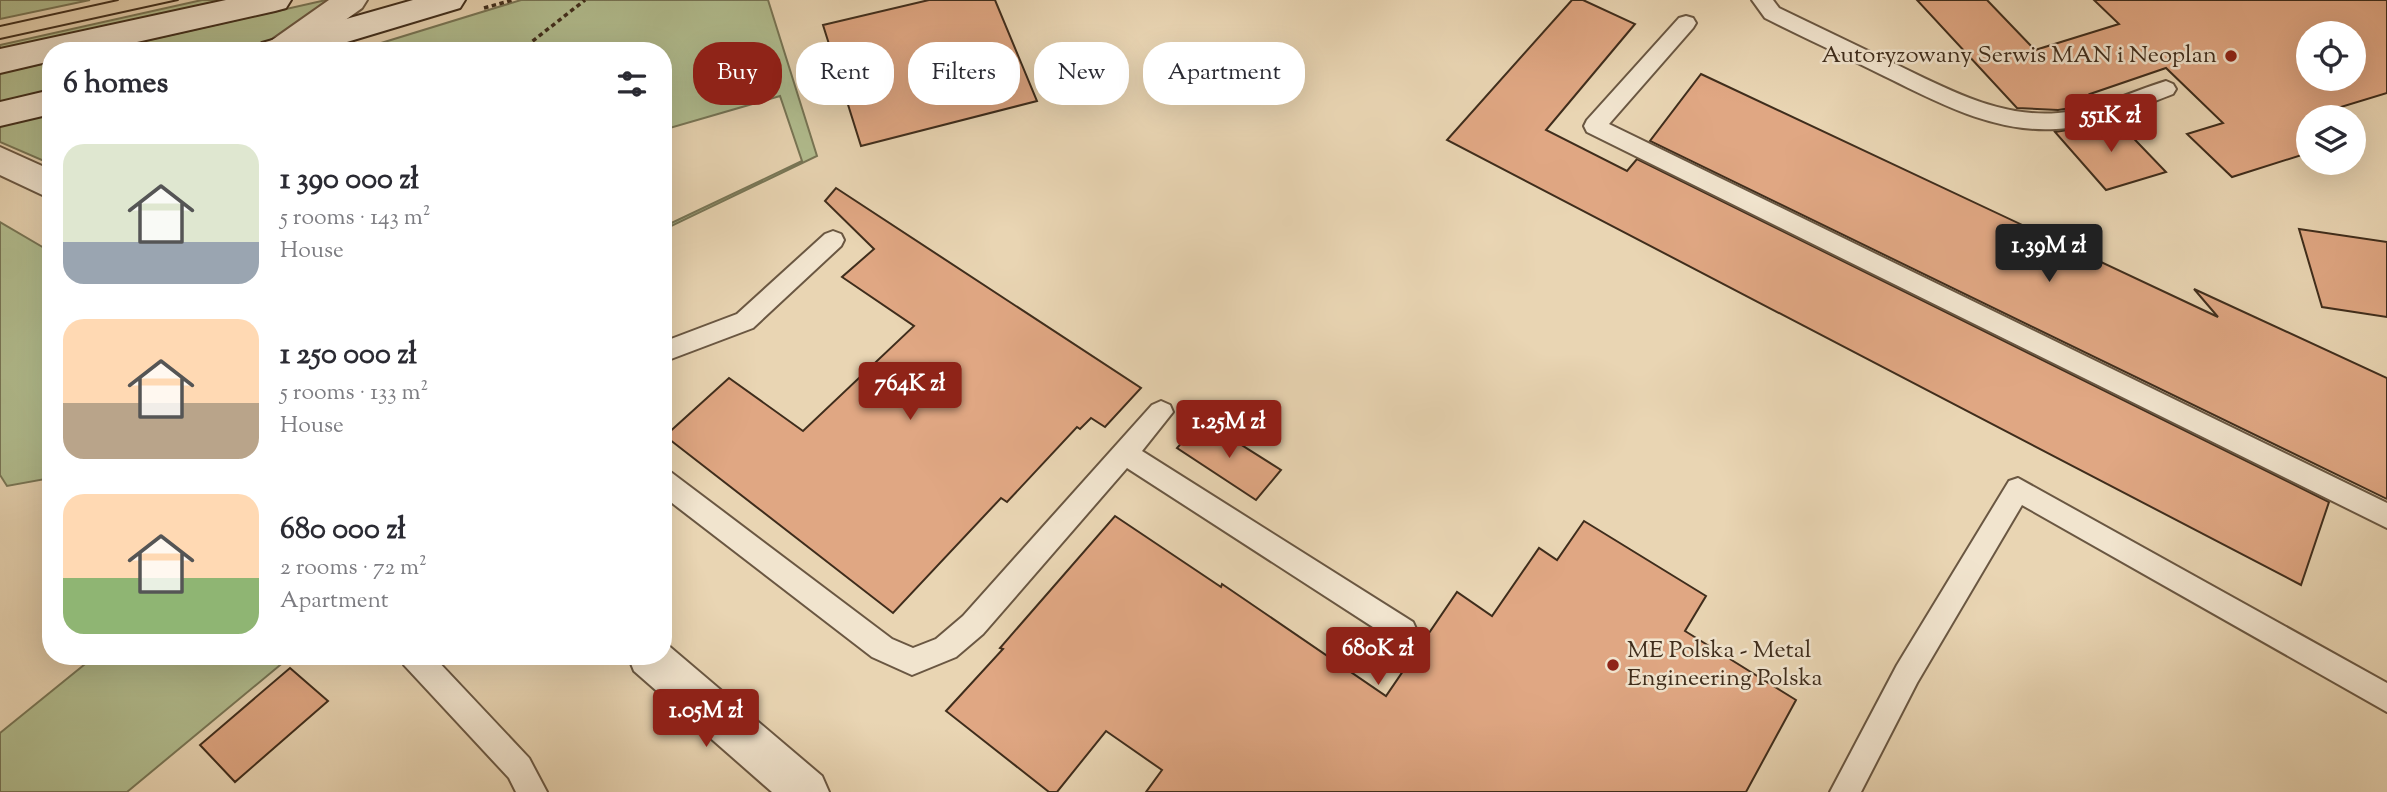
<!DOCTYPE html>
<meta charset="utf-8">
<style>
:root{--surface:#fff;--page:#f2f2f3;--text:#2b2b33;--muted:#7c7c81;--accent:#8f2418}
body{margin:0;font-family:"Sorts Mill Goudy",serif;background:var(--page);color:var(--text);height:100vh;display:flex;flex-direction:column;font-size:26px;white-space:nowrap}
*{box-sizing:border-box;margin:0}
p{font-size:23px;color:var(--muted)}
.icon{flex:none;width:38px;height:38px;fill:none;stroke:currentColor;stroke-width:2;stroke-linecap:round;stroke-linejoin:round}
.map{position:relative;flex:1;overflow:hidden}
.side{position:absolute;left:42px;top:42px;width:630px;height:623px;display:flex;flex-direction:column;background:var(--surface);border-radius:28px;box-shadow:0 7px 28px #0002}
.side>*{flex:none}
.top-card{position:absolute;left:693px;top:42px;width:665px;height:63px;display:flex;gap:14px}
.fabs{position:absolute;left:2296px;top:21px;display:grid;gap:14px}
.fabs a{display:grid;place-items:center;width:70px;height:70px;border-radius:50%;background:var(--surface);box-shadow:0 7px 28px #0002;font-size:35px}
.price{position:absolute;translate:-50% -60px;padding:0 16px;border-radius:7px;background:var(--accent);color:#fff;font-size:23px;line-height:46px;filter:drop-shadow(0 2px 4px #0008)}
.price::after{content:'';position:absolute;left:50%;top:42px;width:21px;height:16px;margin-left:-10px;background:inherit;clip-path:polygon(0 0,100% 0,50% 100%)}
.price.on{background:#222;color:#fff}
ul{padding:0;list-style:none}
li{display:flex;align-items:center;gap:21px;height:175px;padding:0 21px}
li span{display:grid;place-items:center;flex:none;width:196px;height:140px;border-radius:21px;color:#555}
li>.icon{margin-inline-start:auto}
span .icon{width:84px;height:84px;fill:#fffc;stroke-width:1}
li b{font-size:30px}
h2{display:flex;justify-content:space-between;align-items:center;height:84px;padding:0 21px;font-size:30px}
.chip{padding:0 24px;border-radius:28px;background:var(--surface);box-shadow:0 7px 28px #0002;font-size:24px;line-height:63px}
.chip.on{background:var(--accent);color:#fff}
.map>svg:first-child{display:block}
.green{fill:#b2be90;stroke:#787656;stroke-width:2}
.building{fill:#e0a783;stroke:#3f2d1c;stroke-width:2;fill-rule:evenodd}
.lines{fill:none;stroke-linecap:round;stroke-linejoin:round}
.lane-casing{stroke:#6a5742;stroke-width:4}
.street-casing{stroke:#6a5742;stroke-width:4}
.secondary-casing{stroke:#3f2d1c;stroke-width:4}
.path{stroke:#3f2d1c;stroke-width:3.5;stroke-dasharray:4.5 3.5;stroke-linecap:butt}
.lane{fill:#f1e4ce;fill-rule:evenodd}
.street{fill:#f1e4ce;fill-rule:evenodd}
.secondary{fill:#f1e4ce;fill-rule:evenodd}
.tram{stroke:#3f2d1c;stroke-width:2}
.poi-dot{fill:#8f2418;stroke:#f1e4ce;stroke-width:2.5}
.labels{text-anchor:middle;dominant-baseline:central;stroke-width:5;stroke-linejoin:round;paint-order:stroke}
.poi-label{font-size:24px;fill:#3f2d1c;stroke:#f1e4ce;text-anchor:end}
</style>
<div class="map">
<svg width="2387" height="792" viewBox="0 0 2387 792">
<rect width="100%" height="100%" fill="#e9d5b3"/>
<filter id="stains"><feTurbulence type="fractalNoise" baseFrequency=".00286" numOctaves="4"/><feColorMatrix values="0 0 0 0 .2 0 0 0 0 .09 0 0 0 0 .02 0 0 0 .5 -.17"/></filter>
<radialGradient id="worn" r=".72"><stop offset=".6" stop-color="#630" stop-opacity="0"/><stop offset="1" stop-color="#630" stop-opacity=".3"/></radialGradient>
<path class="green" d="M0,0H90L0,19Z
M202,0H224L0,49V45Z
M326,0H340L272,43L236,51H100Z
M521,0H768L817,156L663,230V227L802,161L780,96L663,130V51H355Z
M51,62V93L0,104V73Z
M51,111V164L0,142V123Z
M0,222L51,252V478L7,486L0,475Z
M95,656H291L127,792H0V733Z"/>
<path class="building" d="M929,0H995L1037,101L861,146L823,25Z
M1572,0H1583L1635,24L1546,130L1627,171L1637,159L2329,502L2301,585L1447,140Z
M1917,0H1987L2035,50L2119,24L2094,0H2387V93L2308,117V153L2232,177L2187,134L2223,123L2166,68L2090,94L2099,102L2085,106L2058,110L2017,108ZM2308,33H2354V79H2308Z
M1701,74L2218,317L2194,289L2387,378V499L1650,141Z
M2115,119L2166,172L2106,190L2055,132L2086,127Z
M836,188L1141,388L1105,427L1091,418L1080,429L1077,427L1007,502L1001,498L893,613L665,436L729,378L803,431L914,326L842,277L874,249L825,201Z
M2299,229L2387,242V317L2322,307Z
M1202,420L1281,470L1256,500L1177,448Z
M1115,516L1221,587L1222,584L1386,696L1457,592L1492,616L1539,548L1557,560L1584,521L1706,596L1685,631L1796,700L1746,792H1146L1162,770L1106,731L1057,792H1049L946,711L1003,649L1000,648Z
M290,668L328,701L235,782L200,745Z"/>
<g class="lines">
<defs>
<path id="lane" d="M1752,0H1773L1779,8C1816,26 1854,44 1891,62C1944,87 1997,118 2058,113C2096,110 2130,92 2166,81L2173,84L2176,89L2173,94C2136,108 2096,127 2056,129C1992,133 1936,101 1880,74C1842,55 1803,37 1765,18Z
M1686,16L1693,18L1696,23L1693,28L1609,124L2387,503V528L1587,132L1584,126L1587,120L1679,18Z
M833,231L841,234L844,240L841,246L753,328L663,362V342L737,314L825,234Z
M1161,401L1170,405L1173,412L1142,451L1413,622L1417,631L1413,640L1403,644L1393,640L1127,468L983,634L956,657L912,675L872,657L663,496V470L672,473L892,639L913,648L936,639L963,616L1152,405Z
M2018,478L2387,683V712L2022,505L1917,683L1861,792H1830L1897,665L2009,481Z
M400,656H433L529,758L547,792H516L509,778L404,665Z"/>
<path id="street" d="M329,0H367L362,8L302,51H263L268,43Z
M0,147L51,170V199L0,175Z
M663,641L822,776L829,792H772L634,671L628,656H663Z"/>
<path id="secondary" d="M226,0H291L286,8L275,11L97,51H51V61L0,73V49Z
M413,0H465L460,8L317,51H257L262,43Z
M51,90V114L0,126V102Z"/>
</defs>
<use href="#lane" class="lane-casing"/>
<use href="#street" class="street-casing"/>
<use href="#secondary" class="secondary-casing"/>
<path class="path" d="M484,8L513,0
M520,51L585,0"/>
<use href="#lane" class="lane"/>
<use href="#street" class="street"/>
<use href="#secondary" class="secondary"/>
<path class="tram" d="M0,26L118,0
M0,39L178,0"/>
</g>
<g class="poi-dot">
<circle cx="2231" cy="56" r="7"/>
<circle cx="1613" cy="665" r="7"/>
</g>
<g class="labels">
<g class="poi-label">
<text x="2217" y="56">Autoryzowany Serwis MAN i Neoplan</text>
<text x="1627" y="651" text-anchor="start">ME Polska - Metal<tspan x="1627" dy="28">Engineering Polska</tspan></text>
</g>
</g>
<rect width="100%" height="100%" filter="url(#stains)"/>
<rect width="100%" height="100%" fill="url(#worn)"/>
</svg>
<div class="fabs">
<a><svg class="icon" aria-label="locate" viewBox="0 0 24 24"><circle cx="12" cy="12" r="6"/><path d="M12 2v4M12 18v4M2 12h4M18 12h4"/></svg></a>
<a><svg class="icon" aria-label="layers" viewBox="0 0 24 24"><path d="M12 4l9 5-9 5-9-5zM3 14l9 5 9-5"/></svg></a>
</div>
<b class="price" style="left:2111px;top:154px">551K zł</b>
<b class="price on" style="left:2049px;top:284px">1.39M zł</b>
<b class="price" style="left:910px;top:422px">764K zł</b>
<b class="price" style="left:1229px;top:460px">1.25M zł</b>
<b class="price" style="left:1378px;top:687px">680K zł</b>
<b class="price" style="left:706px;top:749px">1.05M zł</b>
<div class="top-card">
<a class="chip on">Buy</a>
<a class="chip">Rent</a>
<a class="chip">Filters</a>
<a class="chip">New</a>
<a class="chip">Apartment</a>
</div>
<section class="side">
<h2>6 homes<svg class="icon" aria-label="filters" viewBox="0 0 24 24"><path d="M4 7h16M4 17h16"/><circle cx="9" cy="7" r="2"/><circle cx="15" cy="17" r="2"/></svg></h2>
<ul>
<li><span style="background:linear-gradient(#dfe7d0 70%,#9aa5b1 0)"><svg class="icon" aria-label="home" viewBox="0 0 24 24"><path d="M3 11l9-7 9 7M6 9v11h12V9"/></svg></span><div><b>1 390 000 zł</b><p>5 rooms · 143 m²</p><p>House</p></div></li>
<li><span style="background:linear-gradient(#ffd9b3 60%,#b9a48a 0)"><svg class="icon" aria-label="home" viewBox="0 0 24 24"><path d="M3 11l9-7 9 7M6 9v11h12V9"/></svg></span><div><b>1 250 000 zł</b><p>5 rooms · 133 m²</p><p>House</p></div></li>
<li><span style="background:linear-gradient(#ffd9b3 60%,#8fb573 0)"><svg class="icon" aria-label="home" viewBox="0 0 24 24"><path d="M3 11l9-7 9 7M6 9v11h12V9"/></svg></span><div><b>680 000 zł</b><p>2 rooms · 72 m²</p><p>Apartment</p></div></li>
</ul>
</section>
</div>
